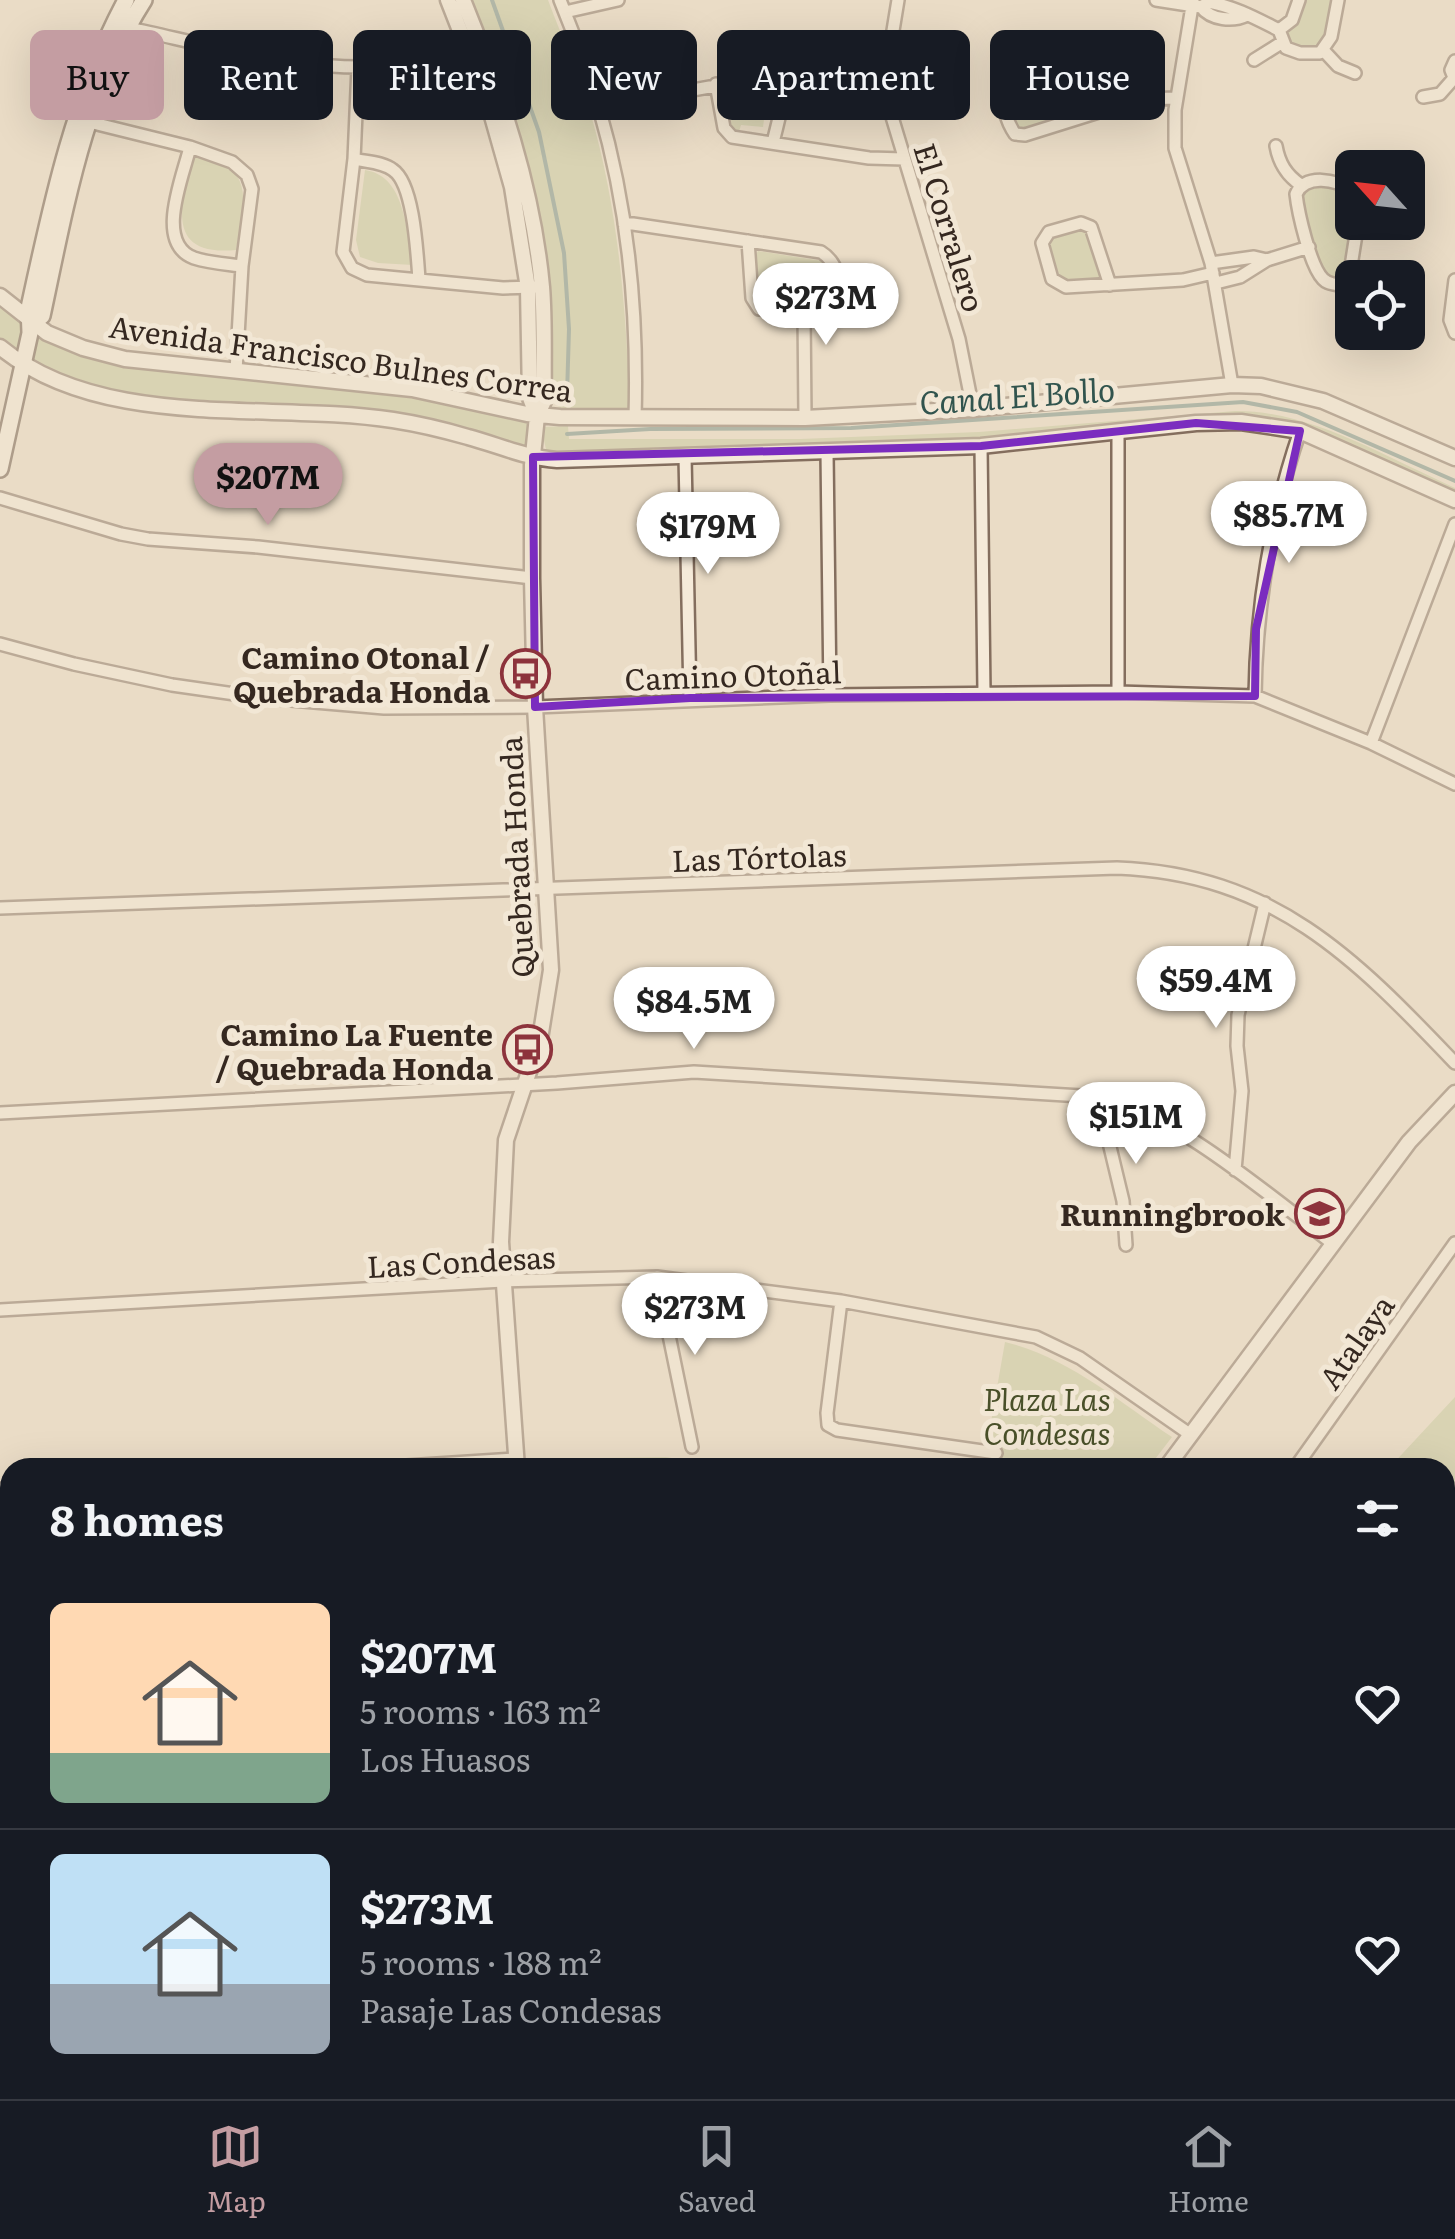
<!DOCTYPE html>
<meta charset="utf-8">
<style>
:root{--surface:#171b24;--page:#242831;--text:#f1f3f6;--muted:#9ea1a6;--line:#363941;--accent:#c49da2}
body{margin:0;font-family:Literata,serif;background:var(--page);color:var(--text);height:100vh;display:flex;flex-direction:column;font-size:38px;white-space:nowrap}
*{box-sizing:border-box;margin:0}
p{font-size:32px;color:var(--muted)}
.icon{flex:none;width:55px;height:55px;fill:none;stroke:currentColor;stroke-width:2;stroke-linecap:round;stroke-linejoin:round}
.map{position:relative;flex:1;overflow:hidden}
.drawer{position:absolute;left:0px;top:1458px;width:1455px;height:642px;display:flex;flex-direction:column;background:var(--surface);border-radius:30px 30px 0 0;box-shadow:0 10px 40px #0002}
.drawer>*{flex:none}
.guide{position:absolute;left:30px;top:30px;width:1395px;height:90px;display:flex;gap:20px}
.needle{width:65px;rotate:297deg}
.tools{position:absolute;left:1335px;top:150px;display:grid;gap:20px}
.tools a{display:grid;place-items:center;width:90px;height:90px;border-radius:15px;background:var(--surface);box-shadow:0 10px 40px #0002;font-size:50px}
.price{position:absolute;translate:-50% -85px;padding:0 22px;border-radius:35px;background:#fff;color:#222;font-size:32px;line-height:65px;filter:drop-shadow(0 2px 5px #0008)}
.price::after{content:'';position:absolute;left:50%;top:60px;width:30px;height:22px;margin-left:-15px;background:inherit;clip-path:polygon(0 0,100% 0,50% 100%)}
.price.on{background:var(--accent);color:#111}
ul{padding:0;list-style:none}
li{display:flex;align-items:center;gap:30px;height:250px;padding:0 50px}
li+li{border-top:2px solid var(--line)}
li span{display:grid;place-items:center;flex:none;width:280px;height:200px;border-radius:15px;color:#555}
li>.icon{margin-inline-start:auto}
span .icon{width:120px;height:120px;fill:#fffc;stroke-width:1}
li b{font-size:42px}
h2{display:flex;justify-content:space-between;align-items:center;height:120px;padding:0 50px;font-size:42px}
.chip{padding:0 35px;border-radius:15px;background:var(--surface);box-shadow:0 10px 40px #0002;font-size:35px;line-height:90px}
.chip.on{background:var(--accent);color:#111}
.dock{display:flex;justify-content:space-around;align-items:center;height:140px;border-top:2px solid var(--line);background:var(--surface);font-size:28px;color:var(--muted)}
.dock a{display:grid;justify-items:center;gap:5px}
.dock .on{color:var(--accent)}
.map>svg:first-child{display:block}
.green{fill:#c6c79b}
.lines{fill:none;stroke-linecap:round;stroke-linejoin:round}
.stream{stroke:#6f8b82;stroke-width:4}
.minor-casing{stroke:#846e5e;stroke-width:16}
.tertiary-casing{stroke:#846e5e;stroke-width:19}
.secondary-casing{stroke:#665041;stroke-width:20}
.minor{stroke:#f5ead9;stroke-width:11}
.tertiary{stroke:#f5ead9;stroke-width:14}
.secondary{stroke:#f5ead9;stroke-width:15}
.marked{fill:none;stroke:#7b2cbf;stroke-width:8;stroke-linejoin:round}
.labels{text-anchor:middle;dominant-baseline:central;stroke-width:10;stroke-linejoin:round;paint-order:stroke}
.street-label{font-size:30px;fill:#352820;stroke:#f2e7d5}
.poi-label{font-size:30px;font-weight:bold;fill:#352820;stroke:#f2e7d5;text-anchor:end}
.park-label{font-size:30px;font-style:italic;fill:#495029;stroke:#f2e7d5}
.water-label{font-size:32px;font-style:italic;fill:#31544e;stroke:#f2e7d5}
</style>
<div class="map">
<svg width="1455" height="2099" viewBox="0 0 1455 2099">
<rect width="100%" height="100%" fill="#eadcc6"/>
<path class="green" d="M469,0H548C562,38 580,76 591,115C619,212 626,311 630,411H563L552,399C550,311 543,223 520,138C508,91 487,45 469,0Z
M1303,0H1333L1324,43L1319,48L1289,45L1285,33L1298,21Z
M1019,81L1090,98L1097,107L1023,135L1009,125L1004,88Z
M764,83L772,86L775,95L767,98L763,127L741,125L739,132C726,126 724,108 726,95L733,87Z
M191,155C202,158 219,160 228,167C254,185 240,224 236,250C163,257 182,203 191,155Z
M365,170C406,176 406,232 413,265L378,263L360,257L356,240Z
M1313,181L1352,194C1352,216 1354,264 1339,280L1326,275L1312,244L1301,190Z
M1088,227L1108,280H1059L1049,243L1055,230Z
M758,251L823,261L834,285L832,300L825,305L764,302C753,291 751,263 758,251Z
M0,304L51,342L118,365L380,389L529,423L525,451L475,435L117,394L65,380L30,361L0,339Z
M1235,411C1309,410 1388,458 1455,488V498L1354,450L1242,420L981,444L547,454L541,427L568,426L569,439H800L979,432Z
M1005,1342C1068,1357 1118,1401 1172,1437L1149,1467L983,1468Z
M1455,1397V2099H1324L1321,2090H1445V1468L1390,1467Z
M666,1457L721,1467L533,1468L531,1459Z
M1060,2090H1223L1197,2099H1067Z"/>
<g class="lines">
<path class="stream" d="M492,0L539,132L564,253L569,329L567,395
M567,434L650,429L851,428L1243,402L1297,412L1455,481
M1445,1501L1455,1489
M980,2090L987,2099
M1339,2090L1342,2099"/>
<defs>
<path id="minor" d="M560,0C574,36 589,71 599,108C628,207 638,315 635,418
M898,0L888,61L886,97L959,339L973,409
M1156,0L1201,7L1209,2C1235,7 1255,18 1279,30
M1193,0L1175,110V148L1211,263L1232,385
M1201,7C1211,20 1233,22 1247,15
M565,12L618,0
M129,28C241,52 361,90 473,49
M1279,30L1286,48L1300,53H1320L1331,37L1338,0
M1279,30L1292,20L1299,0
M1324,51L1338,66L1355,73
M1254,60L1281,43
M1455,61L1451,70L1455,80
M358,67L354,159L343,252L352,268L367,275L503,288L536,287
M716,84L724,128L732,137L869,158L904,159
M1423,97L1440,94L1454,78
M599,107L770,76C792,87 777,122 773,143
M1101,110L1092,94L1060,85L1015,78L1003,86C1001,102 1006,121 1015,134L1025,135L1140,99L1177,98
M89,122L190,147L232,162L247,175L252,189L242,266L236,371
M1276,146C1279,163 1286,175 1301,185
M190,147C183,177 154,243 194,258C209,263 227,264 242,266
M354,159C366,162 383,162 393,170C414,184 417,254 419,279
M1352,190C1336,180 1306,173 1296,194C1298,212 1310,266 1323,279C1328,284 1330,283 1338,285L1344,282L1351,266L1358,222
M624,224H633L821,252C836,261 845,286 838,303L824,311L759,309L752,298L748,241
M1211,263L1254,257L1267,260
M1455,280L1450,320L1455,333
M1216,283L1240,277L1267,260L1309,247
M1110,285L1091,227L1081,223L1049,232L1042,243L1052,279L1066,287L1183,280L1213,273
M804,311L805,418
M981,446L984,693
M827,452L830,695
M685,456L690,698
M0,498L121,534L148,539L258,547L532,578
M0,644L74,664L172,685L256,697L384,708L535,707L830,695L1118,692L1255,696L1371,743L1455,784
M1118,692V431
M1255,696C1256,608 1271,515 1300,431
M1371,743L1455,524
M0,908L1117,868C1273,874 1354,957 1455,1063
M1098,1097L1123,1201L1126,1245
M0,1113L557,1083L694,1072L1098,1097C1166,1107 1275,1200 1332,1243
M1235,1170L1242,1091L1237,1046L1238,1015L1265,903
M657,1277L692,1447
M841,1301L827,1413L828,1425L837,1430L996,1453
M0,1310L503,1281L657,1277L841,1301L1036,1337L1080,1358L1191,1435
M375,1468L516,1459
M1295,1468L1455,1243
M0,1489H10
M0,1651L10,1650
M0,1807H10
M0,1966H10
M237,2090L244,2099
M582,2090L583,2099
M764,2090L770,2099
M1053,2090L1060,2099
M412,2091L429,2090"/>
<path id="tertiary" d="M448,0L488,102L512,187L528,288L530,398L537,416
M463,0C500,91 533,188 542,287C545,324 543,363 544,401L537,416L532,465V578L535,707L551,970L540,1039L506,1140L501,1242L517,1468
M0,296L47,333L83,348L125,359L412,389L527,414L560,417L805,418L973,409L1232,385L1261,386L1323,401L1455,458
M0,347C103,432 270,401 393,420C419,424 444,430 468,437C498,445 526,458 557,460L981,446L1196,423L1241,422L1300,431L1455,500
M1166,1468L1409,1142L1455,1093
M882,2090L891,2099
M955,2099L960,2090"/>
<path id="secondary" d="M32,324L42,316C65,209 84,94 144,0
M0,469L30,333L29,308C52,201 74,97 126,0"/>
</defs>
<use href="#minor" class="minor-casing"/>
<use href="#tertiary" class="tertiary-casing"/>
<use href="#secondary" class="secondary-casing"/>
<use href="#minor" class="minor"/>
<use href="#tertiary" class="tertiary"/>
<use href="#secondary" class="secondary"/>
</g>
<path d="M0 0H1455V2099H0ZM1196,423L1300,431L1256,629L1255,696L690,698L535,707L533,457L981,446Z" fill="#eadcc6" fill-opacity=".55" fill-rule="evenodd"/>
<path class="marked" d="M1196,423L1300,431L1256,629L1255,696L690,698L535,707L533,457L981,446Z"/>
<defs>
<symbol id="bus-ring" viewBox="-11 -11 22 22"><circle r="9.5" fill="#f2e7d5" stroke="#8d333c" stroke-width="1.5"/><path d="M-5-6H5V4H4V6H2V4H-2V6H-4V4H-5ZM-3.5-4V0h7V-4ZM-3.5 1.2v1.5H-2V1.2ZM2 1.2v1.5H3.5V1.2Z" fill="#8d333c"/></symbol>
<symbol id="school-ring" viewBox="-11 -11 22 22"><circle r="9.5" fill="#f2e7d5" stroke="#8d333c" stroke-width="1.5"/><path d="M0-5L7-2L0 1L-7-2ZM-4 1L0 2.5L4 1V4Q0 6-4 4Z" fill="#8d333c"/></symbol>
</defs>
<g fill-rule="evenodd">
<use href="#bus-ring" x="498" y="646" width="55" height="55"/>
<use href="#bus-ring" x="500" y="1022" width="55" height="55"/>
<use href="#school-ring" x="1292" y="1186" width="55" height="55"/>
</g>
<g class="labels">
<g class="street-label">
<text transform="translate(951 227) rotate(73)">El Corralero</text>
<text transform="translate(341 357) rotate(8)">Avenida Francisco Bulnes Correa</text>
<text transform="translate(733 674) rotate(-2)">Camino Otoñal</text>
<text transform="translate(759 856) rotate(-2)">Las Tórtolas</text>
<text transform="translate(515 857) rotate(-93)">Quebrada Honda</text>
<text transform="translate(461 1260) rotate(-3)">Las Condesas</text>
<text transform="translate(1355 1341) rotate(-55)">Atalaya</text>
</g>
<g class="poi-label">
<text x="490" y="656">Camino Otonal /<tspan x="490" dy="34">Quebrada Honda</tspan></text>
<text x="493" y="1033">Camino La Fuente<tspan x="493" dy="34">/ Quebrada Honda</tspan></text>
<text x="1285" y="1213">Runningbrook</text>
</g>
<g class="park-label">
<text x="1047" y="1398">Plaza Las<tspan x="1047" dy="34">Condesas</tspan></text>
</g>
<g class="water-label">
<text transform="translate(1017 394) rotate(-4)">Canal El Bollo</text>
</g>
</g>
</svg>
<div class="tools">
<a><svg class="needle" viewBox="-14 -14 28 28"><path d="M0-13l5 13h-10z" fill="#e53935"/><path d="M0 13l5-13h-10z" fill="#9ea1a6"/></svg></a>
<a><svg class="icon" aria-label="locate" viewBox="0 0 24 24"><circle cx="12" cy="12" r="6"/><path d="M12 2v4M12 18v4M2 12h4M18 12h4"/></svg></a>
</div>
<b class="price" style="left:826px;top:348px">$273M</b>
<b class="price on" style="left:268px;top:528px">$207M</b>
<b class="price" style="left:1289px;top:566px">$85.7M</b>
<b class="price" style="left:708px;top:577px">$179M</b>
<b class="price" style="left:1216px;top:1031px">$59.4M</b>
<b class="price" style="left:694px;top:1052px">$84.5M</b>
<b class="price" style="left:1136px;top:1167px">$151M</b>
<b class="price" style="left:695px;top:1358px">$273M</b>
<div class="guide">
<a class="chip on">Buy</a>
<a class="chip">Rent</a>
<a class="chip">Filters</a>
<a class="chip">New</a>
<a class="chip">Apartment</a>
<a class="chip">House</a>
</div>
<section class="drawer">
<h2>8 homes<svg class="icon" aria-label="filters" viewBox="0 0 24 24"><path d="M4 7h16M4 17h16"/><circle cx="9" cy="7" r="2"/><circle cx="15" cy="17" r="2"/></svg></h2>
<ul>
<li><span style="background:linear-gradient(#ffd9b3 75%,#7fa58c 0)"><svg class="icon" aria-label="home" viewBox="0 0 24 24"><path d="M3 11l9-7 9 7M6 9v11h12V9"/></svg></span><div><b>$207M</b><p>5 rooms · 163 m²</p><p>Los Huasos</p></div><svg class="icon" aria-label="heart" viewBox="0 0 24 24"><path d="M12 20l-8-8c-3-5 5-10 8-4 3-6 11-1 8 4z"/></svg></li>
<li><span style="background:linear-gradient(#bfe0f5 65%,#9aa5b1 0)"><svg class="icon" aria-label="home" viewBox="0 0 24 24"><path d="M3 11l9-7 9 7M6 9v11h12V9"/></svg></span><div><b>$273M</b><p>5 rooms · 188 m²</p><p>Pasaje Las Condesas</p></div><svg class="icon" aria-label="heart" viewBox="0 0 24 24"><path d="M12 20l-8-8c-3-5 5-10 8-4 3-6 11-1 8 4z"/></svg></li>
</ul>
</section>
</div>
<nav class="dock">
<a class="on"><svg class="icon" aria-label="map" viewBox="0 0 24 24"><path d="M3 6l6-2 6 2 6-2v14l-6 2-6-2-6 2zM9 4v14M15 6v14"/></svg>Map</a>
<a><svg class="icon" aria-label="saved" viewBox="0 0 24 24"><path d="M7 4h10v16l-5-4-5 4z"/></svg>Saved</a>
<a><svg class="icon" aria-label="home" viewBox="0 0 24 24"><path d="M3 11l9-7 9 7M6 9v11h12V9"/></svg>Home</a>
</nav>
